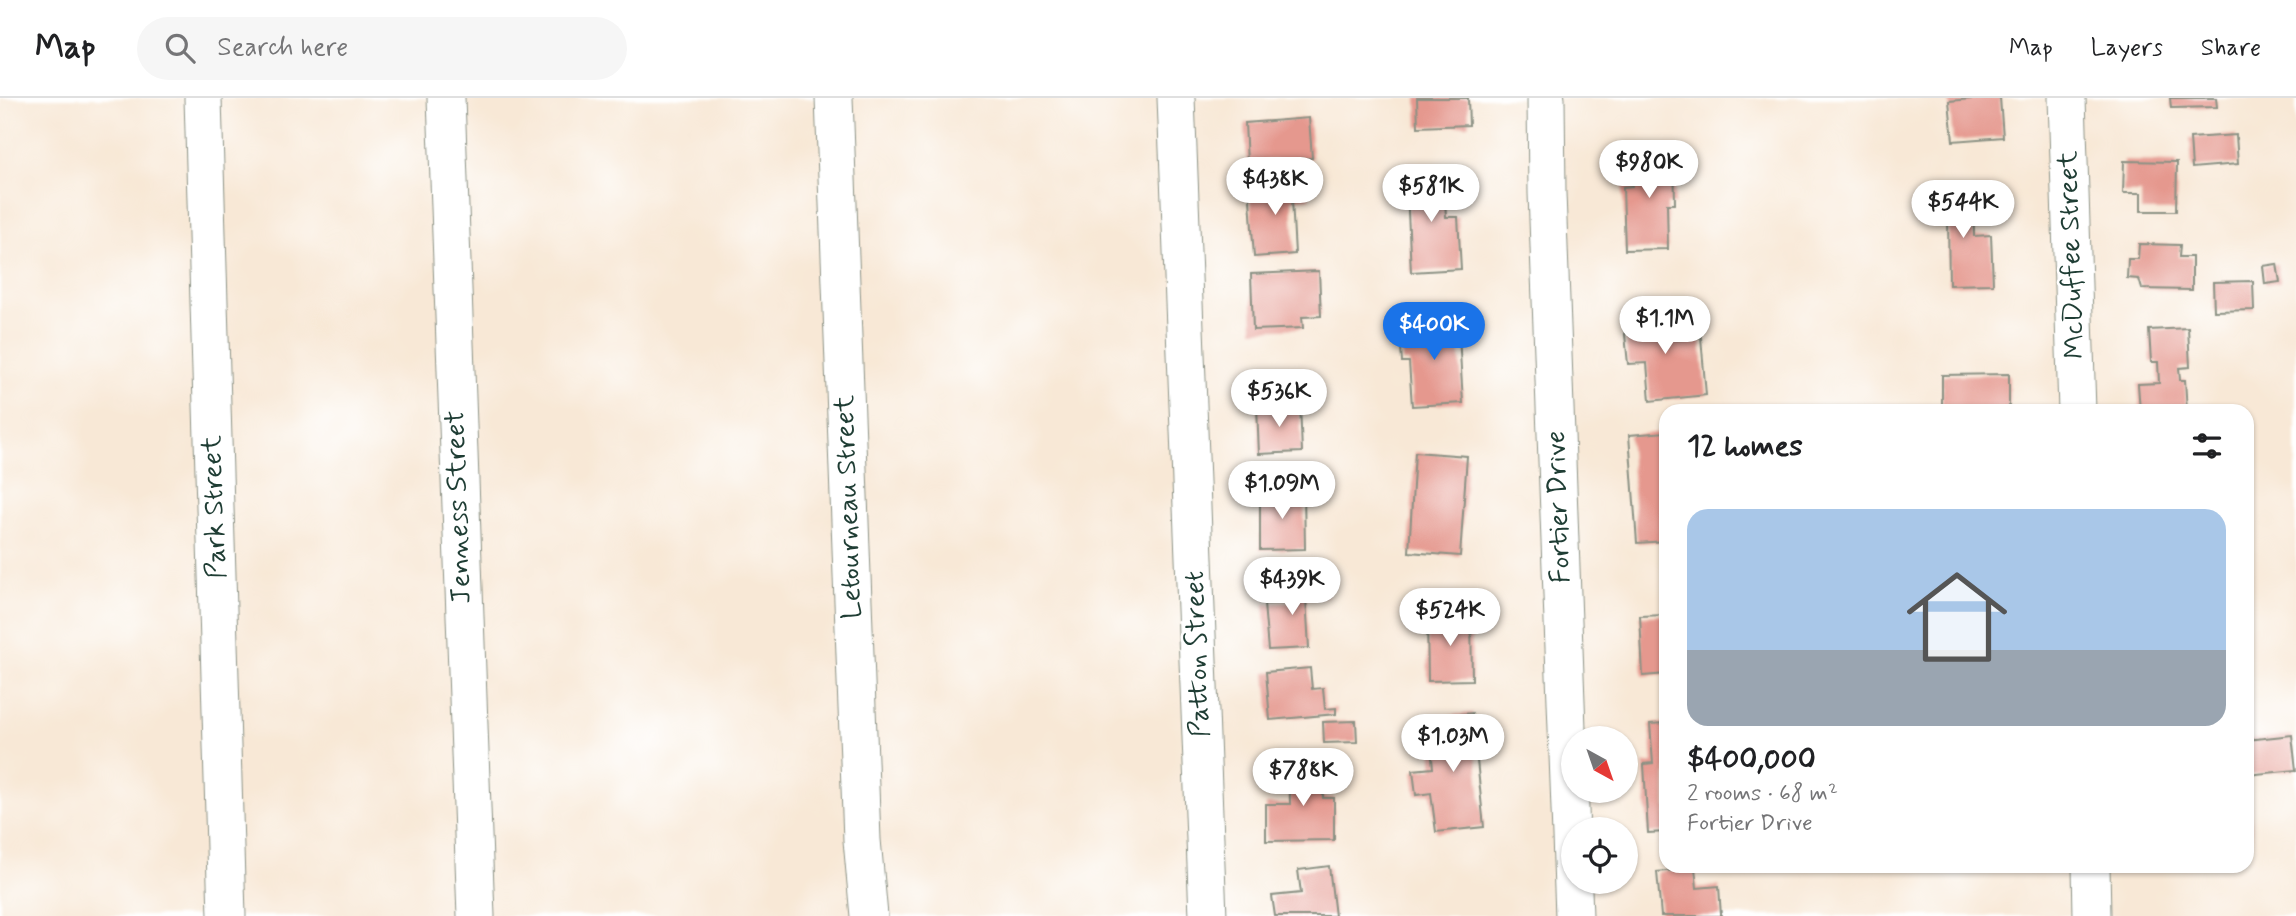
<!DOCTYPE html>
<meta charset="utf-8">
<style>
:root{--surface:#fff;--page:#f6f6f6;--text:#202124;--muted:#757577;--line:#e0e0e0;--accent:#1a73e8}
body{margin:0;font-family:Mynerve,sans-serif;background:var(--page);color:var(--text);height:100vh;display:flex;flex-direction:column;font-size:26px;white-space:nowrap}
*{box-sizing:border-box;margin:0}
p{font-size:23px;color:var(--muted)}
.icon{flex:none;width:38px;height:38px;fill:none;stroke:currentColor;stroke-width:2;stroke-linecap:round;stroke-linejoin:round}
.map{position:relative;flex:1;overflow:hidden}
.side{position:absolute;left:1659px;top:306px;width:595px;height:469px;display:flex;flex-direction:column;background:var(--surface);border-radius:21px;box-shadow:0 2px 5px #0004}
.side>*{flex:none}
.needle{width:46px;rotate:140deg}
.fabs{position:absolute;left:1561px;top:628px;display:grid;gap:14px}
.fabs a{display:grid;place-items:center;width:77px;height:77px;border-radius:50%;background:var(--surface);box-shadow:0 2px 5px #0004;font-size:35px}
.price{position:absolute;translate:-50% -60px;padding:0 16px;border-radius:24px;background:#fff;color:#222;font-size:23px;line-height:46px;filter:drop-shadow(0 2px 4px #0008)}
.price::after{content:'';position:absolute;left:50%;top:42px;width:21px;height:16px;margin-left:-10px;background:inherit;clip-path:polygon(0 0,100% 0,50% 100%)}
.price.on{background:var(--accent);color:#fff}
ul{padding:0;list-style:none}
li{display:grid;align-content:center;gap:14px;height:371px;padding:0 28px}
li span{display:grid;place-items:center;height:217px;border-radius:21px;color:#555}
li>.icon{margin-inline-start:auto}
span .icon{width:126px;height:126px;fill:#fffc;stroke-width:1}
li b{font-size:30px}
h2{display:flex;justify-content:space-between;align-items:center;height:84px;padding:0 28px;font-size:30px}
header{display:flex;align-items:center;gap:42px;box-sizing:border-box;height:98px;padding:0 35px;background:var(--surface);border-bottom:2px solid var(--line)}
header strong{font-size:33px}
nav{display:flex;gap:38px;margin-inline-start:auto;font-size:24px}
.search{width:490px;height:63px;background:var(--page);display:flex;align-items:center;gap:18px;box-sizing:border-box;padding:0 24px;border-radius:38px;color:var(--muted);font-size:26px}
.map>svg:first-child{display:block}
.building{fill:#e5988e}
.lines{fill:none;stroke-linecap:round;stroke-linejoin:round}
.minor-casing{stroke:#8c9285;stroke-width:39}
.minor{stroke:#fff;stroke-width:37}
.labels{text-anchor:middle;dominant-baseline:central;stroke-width:5;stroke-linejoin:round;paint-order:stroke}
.street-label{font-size:28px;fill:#1f3d34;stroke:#fff}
</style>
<header>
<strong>Map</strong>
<div class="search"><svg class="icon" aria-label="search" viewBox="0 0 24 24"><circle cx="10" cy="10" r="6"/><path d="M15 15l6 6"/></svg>Search here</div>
<nav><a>Map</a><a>Layers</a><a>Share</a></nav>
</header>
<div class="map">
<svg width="2296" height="818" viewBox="0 0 2296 818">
<rect width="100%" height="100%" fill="#fff"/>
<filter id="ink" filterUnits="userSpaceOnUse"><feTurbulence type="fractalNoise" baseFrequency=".0143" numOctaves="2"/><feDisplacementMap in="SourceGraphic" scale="14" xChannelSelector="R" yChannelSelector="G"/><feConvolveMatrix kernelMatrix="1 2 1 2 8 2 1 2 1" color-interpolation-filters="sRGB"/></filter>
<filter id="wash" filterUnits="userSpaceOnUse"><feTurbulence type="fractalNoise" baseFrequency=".00686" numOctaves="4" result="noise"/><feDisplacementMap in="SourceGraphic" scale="28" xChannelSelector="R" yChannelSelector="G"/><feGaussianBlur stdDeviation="1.57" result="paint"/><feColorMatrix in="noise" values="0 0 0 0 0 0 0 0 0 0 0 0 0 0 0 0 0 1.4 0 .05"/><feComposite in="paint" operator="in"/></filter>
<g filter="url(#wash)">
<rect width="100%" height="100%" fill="#f8e8d6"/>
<g id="blocks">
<path class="building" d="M1417,0H1468L1469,27L1418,29Z
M1983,0H2000L2003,39L1953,43L1949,3Z
M2170,0H2216L2217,9L2171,10Z
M1309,20L1312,60L1247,64L1245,25Z
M2236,37L2238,66L2192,70L2190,40Z
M1674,53L1675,106H1667L1668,151L1625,152L1623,89L1632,88L1631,54Z
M2124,63L2177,64L2176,113H2141V95H2123Z
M1443,71L1446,119H1458L1461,171L1411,174L1406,73Z
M1308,84L1309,100L1292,101L1295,156L1254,159L1249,87Z
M1973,94L1974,138L1991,137L1993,186L1949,187L1948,120H1929V96Z
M2139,146L2180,147L2179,159H2192V192L2142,191L2139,181L2127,180L2128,161H2138Z
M2277,166L2280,184L2265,186L2263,168Z
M1319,173L1321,218L1302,219L1303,230L1253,232L1251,176Z
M2253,183L2254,212L2214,213L2213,184Z
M1674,212L1677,242L1701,239L1706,297L1650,303L1647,265L1628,266L1623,217Z
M1458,220L1463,305L1412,308L1409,264H1402L1400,235L1418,233L1417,223Z
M2188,230L2190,269L2179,270L2180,282H2185L2187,313H2140L2138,286L2159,285L2158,264H2151L2149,232Z
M2009,276V312H1942V277Z
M1300,306L1302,354L1259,356L1257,308Z
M1666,334V443L1637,445L1629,337Z
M1415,354L1467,358L1460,458L1409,454Z
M1304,393L1305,451L1260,452V394Z
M1326,481L1327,498L1306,500L1309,550L1268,552L1264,506L1295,504L1294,483Z
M1471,517L1472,582L1428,583L1427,518Z
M1666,517V576L1643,578L1640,518Z
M1310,570L1312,591L1323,590L1325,611L1336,610V616L1270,622L1266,574Z
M1472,615L1484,729L1436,734L1431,695L1416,697L1413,672L1433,670L1428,620Z
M1356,623L1357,644L1324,645L1323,624Z
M1666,625V734L1648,735L1644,666L1653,665L1650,626Z
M2292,637L2296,672L2247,677V642Z
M1289,664H1323V700H1334V742L1266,743V706H1290Z
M2247,697H2250L2252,744L2247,745Z
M1329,768L1335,818H1275L1272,798L1301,795L1298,772Z
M1695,770L1697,790L1719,788L1721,818H1661L1657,774Z"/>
</g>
</g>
<g filter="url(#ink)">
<use href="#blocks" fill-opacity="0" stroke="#8c9285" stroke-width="2"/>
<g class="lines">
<defs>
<path id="minor" d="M203,0L227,818
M446,0L476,818
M834,0L862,742L869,818
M1176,0L1208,818
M1546,0L1547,95L1574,818
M2067,0L2077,313
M2091,768L2092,818"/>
</defs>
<use href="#minor" class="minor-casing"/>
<use href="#minor" class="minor"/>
</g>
</g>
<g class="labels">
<g class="street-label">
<text transform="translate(2072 157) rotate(-92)">McDuffee Street</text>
<text transform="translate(215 409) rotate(-92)">Park Street</text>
<text transform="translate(459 409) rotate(-92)">Jenness Street</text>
<text transform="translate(849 409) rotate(-92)">Letourneau Street</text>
<text transform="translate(1559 409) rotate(-92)">Fortier Drive</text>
<text transform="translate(1198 556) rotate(-92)">Patton Street</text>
</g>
</g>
</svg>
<div class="fabs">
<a><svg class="needle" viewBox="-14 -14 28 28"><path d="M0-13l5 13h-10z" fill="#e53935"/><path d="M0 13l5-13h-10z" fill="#757577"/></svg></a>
<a><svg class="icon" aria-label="locate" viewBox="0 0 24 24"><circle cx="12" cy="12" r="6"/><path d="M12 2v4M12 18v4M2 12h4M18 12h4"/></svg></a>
</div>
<b class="price" style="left:1649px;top:102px">$980K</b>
<b class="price" style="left:1275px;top:119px">$438K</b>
<b class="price" style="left:1431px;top:126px">$581K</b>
<b class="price" style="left:1963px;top:142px">$544K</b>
<b class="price" style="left:1665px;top:258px">$1.1M</b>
<b class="price on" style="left:1434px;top:264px">$400K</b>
<b class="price" style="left:1279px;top:331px">$536K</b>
<b class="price" style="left:1282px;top:423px">$1.09M</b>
<b class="price" style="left:1292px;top:519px">$439K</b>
<b class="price" style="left:1450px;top:550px">$524K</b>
<b class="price" style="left:1453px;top:676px">$1.03M</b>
<b class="price" style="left:1303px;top:710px">$788K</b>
<section class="side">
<h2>12 homes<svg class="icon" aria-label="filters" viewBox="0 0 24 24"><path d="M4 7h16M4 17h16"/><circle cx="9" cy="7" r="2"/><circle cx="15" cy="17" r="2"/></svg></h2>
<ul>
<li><span style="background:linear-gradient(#a9c7e8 65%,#9aa5b1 0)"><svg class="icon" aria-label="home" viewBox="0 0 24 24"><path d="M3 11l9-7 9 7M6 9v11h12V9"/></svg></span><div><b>$400,000</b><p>2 rooms · 68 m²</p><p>Fortier Drive</p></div></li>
</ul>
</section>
</div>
